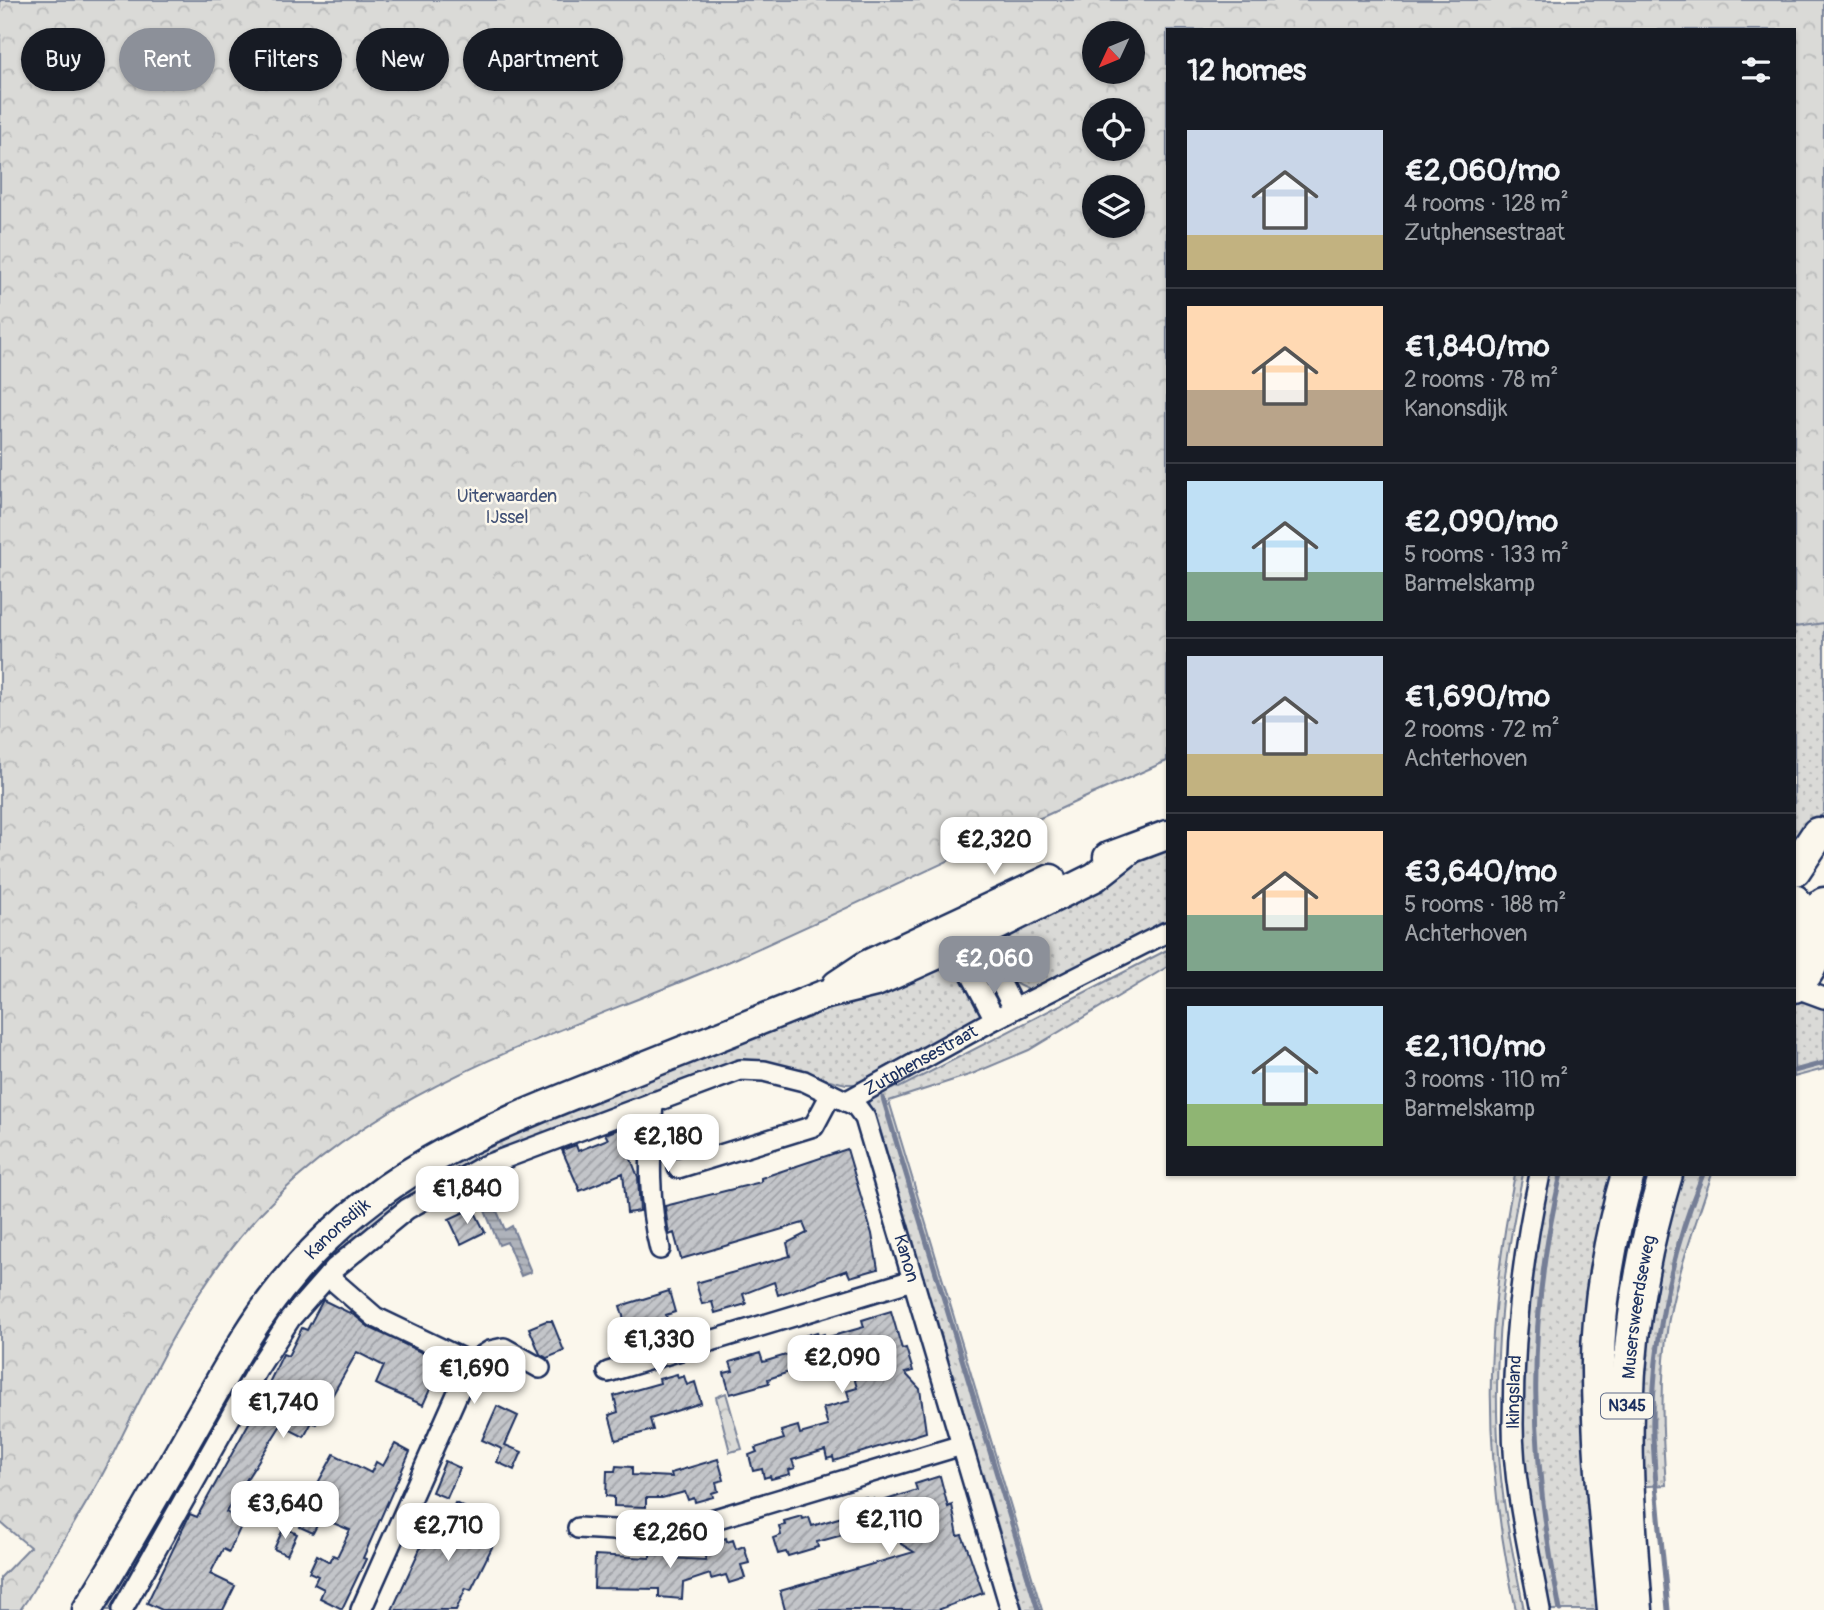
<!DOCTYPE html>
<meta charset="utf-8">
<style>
:root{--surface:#171b24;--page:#242831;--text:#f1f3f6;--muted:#9ea1a6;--line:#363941;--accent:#8c9099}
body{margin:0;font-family:Pangolin,sans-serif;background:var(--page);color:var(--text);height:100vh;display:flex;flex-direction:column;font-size:26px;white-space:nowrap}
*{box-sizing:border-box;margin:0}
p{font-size:23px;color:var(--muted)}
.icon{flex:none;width:38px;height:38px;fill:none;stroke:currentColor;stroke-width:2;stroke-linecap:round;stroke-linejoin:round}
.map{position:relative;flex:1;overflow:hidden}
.drawer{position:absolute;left:1166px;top:28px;width:630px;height:1148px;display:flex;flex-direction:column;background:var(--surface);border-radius:0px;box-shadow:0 2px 5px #0004}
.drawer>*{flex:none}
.hud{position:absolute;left:21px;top:28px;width:665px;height:63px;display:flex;gap:14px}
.needle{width:46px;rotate:226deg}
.tools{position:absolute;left:1082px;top:21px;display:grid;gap:14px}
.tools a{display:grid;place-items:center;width:63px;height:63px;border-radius:50%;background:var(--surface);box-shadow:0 2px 5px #0004;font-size:35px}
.price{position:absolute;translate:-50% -60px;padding:0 16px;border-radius:14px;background:#fff;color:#222;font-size:23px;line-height:46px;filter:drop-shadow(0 2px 4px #0008)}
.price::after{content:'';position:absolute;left:50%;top:42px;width:21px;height:16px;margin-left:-10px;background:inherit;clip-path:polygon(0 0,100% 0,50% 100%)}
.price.current{background:var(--accent);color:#fff}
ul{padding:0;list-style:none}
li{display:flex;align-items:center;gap:21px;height:175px;padding:0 21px}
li+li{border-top:2px solid var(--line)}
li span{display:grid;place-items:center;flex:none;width:196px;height:140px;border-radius:0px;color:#555}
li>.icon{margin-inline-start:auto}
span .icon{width:84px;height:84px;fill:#fffc;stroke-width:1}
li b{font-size:30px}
h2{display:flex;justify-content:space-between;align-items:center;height:84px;padding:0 21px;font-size:30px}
.chip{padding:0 24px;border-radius:32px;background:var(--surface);box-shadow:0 2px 5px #0004;font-size:24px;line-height:63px}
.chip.current{background:var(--accent);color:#fff}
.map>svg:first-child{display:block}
.grass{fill:url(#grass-dots);stroke:#7a849a;stroke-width:2}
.park{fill:url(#park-crowns);stroke:#7a849a;stroke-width:2;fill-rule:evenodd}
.water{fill:url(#water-rules);stroke:#747e96;stroke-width:2}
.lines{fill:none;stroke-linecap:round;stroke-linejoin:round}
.stream{stroke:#747e96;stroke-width:5}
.building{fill:url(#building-hatch);stroke:#1b2f5e;stroke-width:2}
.street-casing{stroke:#1b2f5e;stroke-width:24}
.secondary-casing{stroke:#1b2f5e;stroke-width:33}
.primary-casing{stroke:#1b2f5e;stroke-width:37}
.street{stroke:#fbf7ec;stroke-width:19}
.secondary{stroke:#fbf7ec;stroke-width:28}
.primary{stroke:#fbf7ec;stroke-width:32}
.labels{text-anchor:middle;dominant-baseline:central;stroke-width:5;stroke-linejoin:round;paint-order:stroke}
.shield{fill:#fbf7ec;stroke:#5e6b89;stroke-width:2}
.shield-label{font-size:16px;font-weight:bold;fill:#1b2f5e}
.park-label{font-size:18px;fill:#415176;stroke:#fbf7ec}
.street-label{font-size:18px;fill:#1b2f5e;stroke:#fbf7ec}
</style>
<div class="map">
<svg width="1824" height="1610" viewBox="0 0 1824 1610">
<defs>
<pattern id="grass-dots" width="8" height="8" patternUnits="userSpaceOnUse" patternTransform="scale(1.75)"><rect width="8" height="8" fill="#dadad7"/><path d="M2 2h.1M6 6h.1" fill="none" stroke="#babbbb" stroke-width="1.8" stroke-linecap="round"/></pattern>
<pattern id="park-crowns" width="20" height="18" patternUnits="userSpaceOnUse" patternTransform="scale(1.75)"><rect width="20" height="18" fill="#dadad7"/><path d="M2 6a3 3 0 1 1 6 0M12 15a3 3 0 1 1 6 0" fill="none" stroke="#babbbb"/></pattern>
<pattern id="water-rules" width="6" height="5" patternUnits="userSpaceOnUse" patternTransform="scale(1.75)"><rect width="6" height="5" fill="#afb3bb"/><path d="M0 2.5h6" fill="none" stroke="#8e929b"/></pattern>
<pattern id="building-hatch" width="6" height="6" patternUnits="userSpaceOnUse" patternTransform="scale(1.75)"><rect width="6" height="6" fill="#c3c5c9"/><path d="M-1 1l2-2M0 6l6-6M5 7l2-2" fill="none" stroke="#9ea0a6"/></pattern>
</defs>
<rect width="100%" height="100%" fill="#fbf7ec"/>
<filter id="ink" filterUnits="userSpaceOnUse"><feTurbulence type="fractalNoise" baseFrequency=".0143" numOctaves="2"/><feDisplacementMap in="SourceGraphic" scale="14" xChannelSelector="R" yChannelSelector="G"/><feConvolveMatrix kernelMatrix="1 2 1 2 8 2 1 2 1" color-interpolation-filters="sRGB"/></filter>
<g filter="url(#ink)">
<path class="grass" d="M1824,244V813L1794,843V260Z
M1167,847V925L1164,927L1161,922L1156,925L1158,929L1039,991C1008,989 989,961 1009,935L1149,854Z
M1167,950V967L1029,1050L972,1074L889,1101L1042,1610H1023L983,1475L976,1470L961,1420L964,1413L934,1311L927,1307L912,1253L915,1247L877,1119L870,1115L868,1097L884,1085L899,1088Z
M949,963L957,966L985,1014L860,1084H846L761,1063L481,1161L332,1262L114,1610H106L265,1328L311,1270L376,1210L439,1168L521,1129L777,1024Z
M1794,999L1824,1005V1069L1794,1077Z
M1515,1174H1523C1502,1270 1491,1370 1500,1467C1504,1515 1515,1563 1524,1610H1516C1481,1450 1484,1334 1515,1174Z
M1546,1174H1616L1609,1610H1547C1540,1570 1529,1529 1525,1489C1515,1384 1525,1277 1546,1174Z
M1640,1174H1654L1619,1319L1612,1318Z
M1676,1174H1712C1696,1223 1677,1273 1668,1324C1660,1374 1662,1434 1666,1485L1632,1487L1637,1350Z"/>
<path class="park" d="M0,0H1824V623L1794,627V30H1167V761C1022,824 881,894 737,958C563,1035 365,1084 240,1237C185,1304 148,1384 110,1460C86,1508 54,1554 27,1600L20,1610H0V1578L30,1547L0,1522ZM1094,33H1132V72H1094ZM1094,110H1132V149H1094ZM1094,187H1132V226H1094Z
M726,1393L742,1449L730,1452L716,1397Z"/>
<path class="water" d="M491,1197L505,1230L512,1226L531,1272L521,1276L507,1242L499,1245L481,1201Z"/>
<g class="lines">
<path class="stream" d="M1794,1071L1824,1063
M883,1098L1038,1610
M1560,1610C1530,1457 1525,1327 1561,1174
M1668,1610C1663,1552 1655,1493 1653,1435C1651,1347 1670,1255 1703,1174"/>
</g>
<path class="building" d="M619,1129L638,1177L640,1211L627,1213L623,1173L580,1191L562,1150L576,1145L578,1151L608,1139L605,1134Z
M847,1149L872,1234L878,1269L850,1277L847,1270L778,1295L774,1282L743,1294L746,1304L715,1313L712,1302L702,1304L696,1283L790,1256L787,1243L807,1233L803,1223L681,1259L674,1233L669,1235L665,1206L761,1182V1178Z
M473,1208L485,1232L461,1244L449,1219Z
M669,1291L675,1312L666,1315L669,1327L639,1336L635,1324L626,1326L620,1306Z
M323,1300L354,1315L370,1328L446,1364L433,1389L431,1387L423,1405L384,1388L376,1384L384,1366L357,1352L316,1424L312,1422L304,1437L281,1425L226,1512L243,1522L229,1552L223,1549L210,1574L235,1586L223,1610H162L147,1603L190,1514L197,1517L255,1412L250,1407L264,1382L268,1385L283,1354L288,1356L302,1328L307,1330Z
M891,1311L902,1349L906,1348L913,1371L905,1373L920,1389L926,1432L834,1461L833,1457L827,1459L825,1450L792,1460L795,1468L789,1470L790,1474L771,1479L770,1476L764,1478L762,1469L753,1471L749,1455L757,1452L755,1448L784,1439L781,1431L798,1426L800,1434L828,1426L823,1408L850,1401L847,1391L857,1388L849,1359L802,1373L801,1368L768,1379L769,1383L730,1394L724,1373L733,1371L730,1362L760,1353L763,1362L796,1352L793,1343L799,1342L798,1338L817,1332L818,1336L824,1334L825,1338L864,1327L862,1320Z
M546,1321H552L564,1351L547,1358L540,1354L529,1328Z
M677,1374L678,1378L684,1376L687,1385L695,1382L701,1403L650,1419L653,1430L616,1440L609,1415L618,1412L614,1396L660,1383L659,1379Z
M497,1406L518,1416L505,1445L522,1452L514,1470L497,1462L502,1449L482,1440Z
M395,1444L410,1452L363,1558L366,1559L342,1609L320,1598L324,1589L314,1584L318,1576L309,1572L317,1555L330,1562L333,1555L337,1557L350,1530L321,1518L313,1533L300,1527L318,1492L314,1490L334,1454L371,1473L376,1462L383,1466Z
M718,1459L724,1480L716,1482L718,1491L712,1493L713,1497L695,1502L694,1498L688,1500L685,1492L662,1498H646V1507L614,1506V1497L606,1496L607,1471H615L616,1466L632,1467V1475L672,1477L671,1473Z
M445,1461L460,1468L447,1498L432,1492Z
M940,1476L948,1507L952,1505L958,1536L962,1535L968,1550L983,1593L938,1610H785L780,1591L914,1552L901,1544L895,1525L851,1538L850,1533L817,1542L818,1547L788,1556L786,1552L778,1554L773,1538L781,1535L779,1526L785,1525L784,1521L802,1516L803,1519L809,1517L812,1526L845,1516L842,1508L848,1506L847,1502L866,1497L867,1500L873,1499L874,1504L917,1490L915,1484Z
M455,1503L495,1522L491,1532L498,1535L471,1590L466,1588L456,1610H392L429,1529L440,1534Z
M284,1527L297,1534L287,1555L274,1549Z
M726,1538L727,1542L733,1540L736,1549L744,1546L749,1563L741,1565L745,1578L729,1583L726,1575L711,1579L710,1574L683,1583L682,1599L659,1597V1589L594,1588L595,1555L650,1558V1554L669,1555V1558L706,1560L702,1549L709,1548L707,1544Z"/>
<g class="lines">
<defs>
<g id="street">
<path d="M967,928L977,936L1014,1009"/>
<path d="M957,935L956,946L995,1019"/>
<path d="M1794,987L1824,998"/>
<path id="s1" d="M847,1101L995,1019L1167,932"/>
<path d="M653,1102C650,1153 647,1199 660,1249"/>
<path d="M678,1168L814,1126L831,1094"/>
<path d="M328,1276L375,1317L471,1363L361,1610"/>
<path d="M471,1363L490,1351L504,1348L540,1368"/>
<path d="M608,1372L913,1280"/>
<path d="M578,1528L668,1533L962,1445"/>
<path id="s2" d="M122,1610L257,1370L290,1319L335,1268L407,1209L484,1166L740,1070L764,1071L804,1081L856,1106L865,1118L1011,1610"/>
<path id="s3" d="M1540,1610C1529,1550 1513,1485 1513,1424C1513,1340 1522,1257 1540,1174"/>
</g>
<g id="secondary">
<path d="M1108,857L1167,835"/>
<path d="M837,985L867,965L1051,879"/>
<path id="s4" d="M87,1610C128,1544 166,1476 204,1409C228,1368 251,1325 281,1288C372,1173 480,1131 612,1079C682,1051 752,1023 823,995L876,982L956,946L1095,877L1127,852"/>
</g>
<g id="primary">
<path d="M1794,870L1818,834"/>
<path d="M1794,901L1804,917L1807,948"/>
<path d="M1794,986C1824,960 1812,938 1824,904"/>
<path d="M1614,1610C1607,1530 1598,1450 1598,1370C1597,1308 1611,1233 1628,1174"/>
<path id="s5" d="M1636,1610C1631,1544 1625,1478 1627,1412C1629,1333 1643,1250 1666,1174"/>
</g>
</defs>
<use href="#street" class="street-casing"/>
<use href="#secondary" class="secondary-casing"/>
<use href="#primary" class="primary-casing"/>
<use href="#street" class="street"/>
<use href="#secondary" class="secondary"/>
<use href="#primary" class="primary"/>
</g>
</g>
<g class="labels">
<rect class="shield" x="1601" y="1393.5" width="52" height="25" rx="5"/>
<g class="shield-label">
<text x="1627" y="1406">N345</text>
</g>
<g class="park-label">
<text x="507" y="496">Uiterwaarden<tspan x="507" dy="21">IJssel</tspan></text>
</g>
<g class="street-label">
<text stroke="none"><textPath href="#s1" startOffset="84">Zutphensestraat</textPath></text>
<text stroke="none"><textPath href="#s4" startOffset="458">Kanonsdijk</textPath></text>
<text stroke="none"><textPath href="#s2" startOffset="1143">Kanon</textPath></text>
<text stroke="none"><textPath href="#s5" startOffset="304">Musersweerdseweg</textPath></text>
<text stroke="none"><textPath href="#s3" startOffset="220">Ikingsland</textPath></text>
</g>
</g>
</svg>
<div class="tools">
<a><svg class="needle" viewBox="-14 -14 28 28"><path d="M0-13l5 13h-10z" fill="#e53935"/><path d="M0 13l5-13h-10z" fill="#9ea1a6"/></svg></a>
<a><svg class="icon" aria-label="locate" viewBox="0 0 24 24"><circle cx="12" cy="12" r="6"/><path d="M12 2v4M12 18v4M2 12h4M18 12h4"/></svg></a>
<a><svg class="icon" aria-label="layers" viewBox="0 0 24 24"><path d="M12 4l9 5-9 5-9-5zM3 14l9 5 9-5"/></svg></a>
</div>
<b class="price" style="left:994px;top:877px">€2,320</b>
<b class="price current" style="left:994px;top:996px">€2,060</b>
<b class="price" style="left:668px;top:1174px">€2,180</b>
<b class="price" style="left:467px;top:1226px">€1,840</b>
<b class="price" style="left:659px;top:1377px">€1,330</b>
<b class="price" style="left:842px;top:1395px">€2,090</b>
<b class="price" style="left:474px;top:1406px">€1,690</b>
<b class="price" style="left:283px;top:1440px">€1,740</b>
<b class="price" style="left:285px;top:1541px">€3,640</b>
<b class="price" style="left:889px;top:1557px">€2,110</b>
<b class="price" style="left:448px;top:1563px">€2,710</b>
<b class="price" style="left:670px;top:1570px">€2,260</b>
<div class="hud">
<a class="chip">Buy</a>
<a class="chip current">Rent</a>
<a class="chip">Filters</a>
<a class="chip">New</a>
<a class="chip">Apartment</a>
</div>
<section class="drawer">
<h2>12 homes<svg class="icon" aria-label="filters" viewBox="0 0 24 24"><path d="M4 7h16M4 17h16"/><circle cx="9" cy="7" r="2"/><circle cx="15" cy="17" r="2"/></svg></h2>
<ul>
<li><span style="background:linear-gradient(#c9d6e8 75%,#c2b280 0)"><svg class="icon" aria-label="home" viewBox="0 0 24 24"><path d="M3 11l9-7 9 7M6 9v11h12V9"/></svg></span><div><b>€2,060/mo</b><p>4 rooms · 128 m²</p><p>Zutphensestraat</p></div></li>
<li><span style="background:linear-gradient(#ffd9b3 60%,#b9a48a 0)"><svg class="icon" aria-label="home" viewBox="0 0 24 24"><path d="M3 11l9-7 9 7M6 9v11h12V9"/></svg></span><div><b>€1,840/mo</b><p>2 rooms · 78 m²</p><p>Kanonsdijk</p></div></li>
<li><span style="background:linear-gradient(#bfe0f5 65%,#7fa58c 0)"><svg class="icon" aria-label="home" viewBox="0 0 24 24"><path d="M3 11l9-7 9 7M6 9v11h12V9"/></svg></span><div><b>€2,090/mo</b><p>5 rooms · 133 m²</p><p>Barmelskamp</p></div></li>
<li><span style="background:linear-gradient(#c9d6e8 70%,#c2b280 0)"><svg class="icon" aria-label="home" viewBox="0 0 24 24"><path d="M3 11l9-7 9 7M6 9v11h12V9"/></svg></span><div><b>€1,690/mo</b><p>2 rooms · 72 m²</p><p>Achterhoven</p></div></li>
<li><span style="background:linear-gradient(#ffd9b3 60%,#7fa58c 0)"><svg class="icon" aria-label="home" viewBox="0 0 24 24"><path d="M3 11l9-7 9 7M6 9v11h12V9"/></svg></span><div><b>€3,640/mo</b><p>5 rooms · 188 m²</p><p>Achterhoven</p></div></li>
<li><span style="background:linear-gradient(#bfe0f5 70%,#8fb573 0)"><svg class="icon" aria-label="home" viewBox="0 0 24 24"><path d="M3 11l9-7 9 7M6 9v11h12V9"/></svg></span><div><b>€2,110/mo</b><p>3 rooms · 110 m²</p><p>Barmelskamp</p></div></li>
</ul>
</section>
</div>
